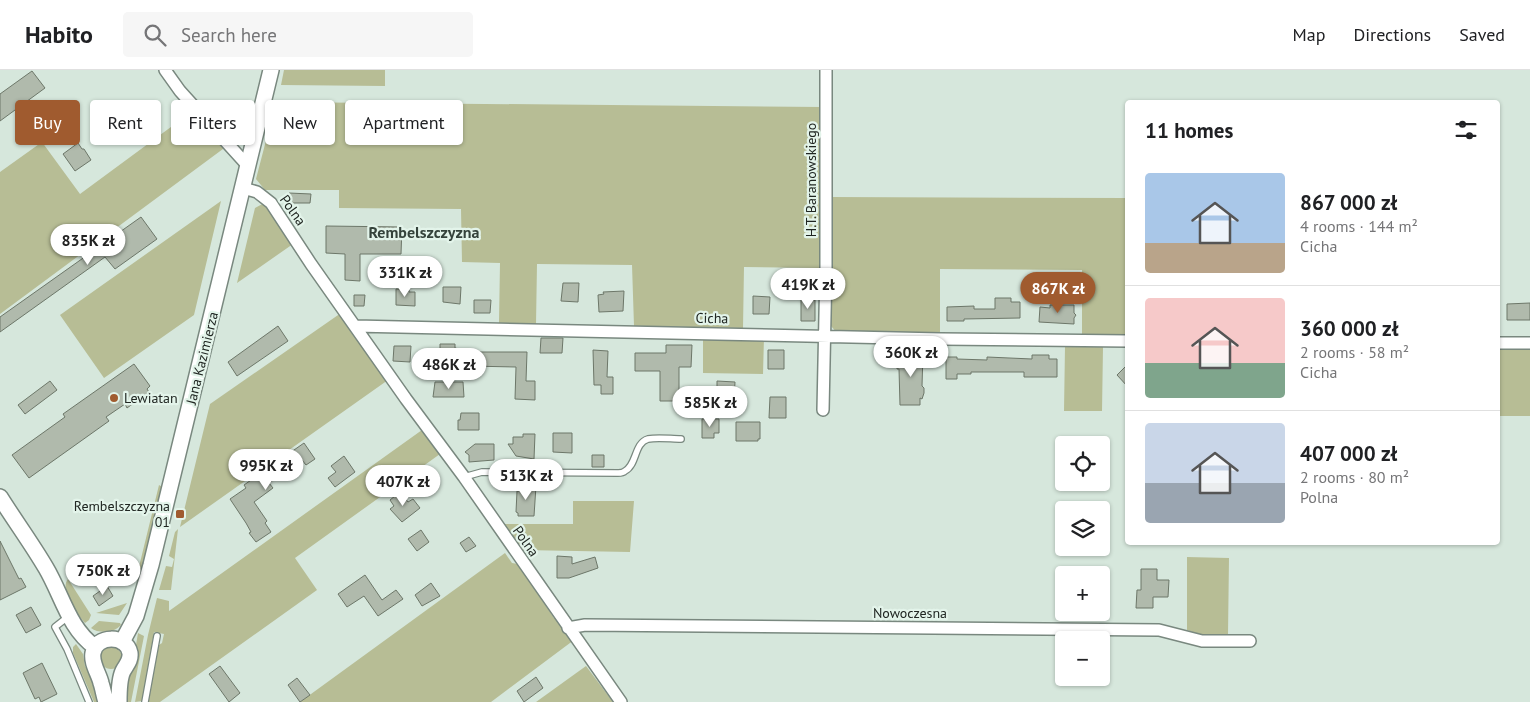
<!DOCTYPE html>
<meta charset="utf-8">
<style>
:root{--surface:#fff;--page:#f6f6f6;--text:#202124;--muted:#757577;--line:#e0e0e0;--accent:#a05b2f}
body{margin:0;font-family:"PT Sans",sans-serif;background:var(--page);color:var(--text);height:100vh;display:flex;flex-direction:column;font-size:19px;white-space:nowrap}
*{box-sizing:border-box;margin:0}
p{font-size:16px;color:var(--muted)}
.icon{flex:none;width:28px;height:28px;fill:none;stroke:currentColor;stroke-width:2;stroke-linecap:round;stroke-linejoin:round}
.map{position:relative;flex:1;overflow:hidden}
.panel{position:absolute;left:1125px;top:30px;width:375px;height:445px;display:flex;flex-direction:column;background:var(--surface);border-radius:5px;box-shadow:0 1px 4px #0004}
.panel>*{flex:none}
.banner{position:absolute;left:15px;top:30px;width:475px;height:45px;display:flex;gap:10px}
.controls{position:absolute;left:1055px;top:366px;display:grid;gap:10px}
.controls a{display:grid;place-items:center;width:55px;height:55px;border-radius:5px;background:var(--surface);box-shadow:0 1px 4px #0004;font-size:25px}
.price{position:absolute;translate:-50% -42px;padding:0 11px;border-radius:18px;background:#fff;color:#222;font-size:16px;line-height:32px;filter:drop-shadow(0 1px 2px #0008)}
.price::after{content:'';position:absolute;left:50%;top:30px;width:15px;height:11px;margin-left:-8px;background:inherit;clip-path:polygon(0 0,100% 0,50% 100%)}
.price.active{background:var(--accent);color:#fff}
ul{padding:0;list-style:none}
li{display:flex;align-items:center;gap:15px;height:125px;padding:0 20px}
li+li{border-top:1px solid var(--line)}
li span{display:grid;place-items:center;flex:none;width:140px;height:100px;border-radius:5px;color:#555}
li>.icon{margin-inline-start:auto}
span .icon{width:60px;height:60px;fill:#fffc;stroke-width:1}
li b{font-size:21px}
h2{display:flex;justify-content:space-between;align-items:center;height:60px;padding:0 20px;font-size:21px}
.tag{padding:0 18px;border-radius:5px;background:var(--surface);box-shadow:0 1px 4px #0004;font-size:18px;line-height:45px}
.tag.active{background:var(--accent);color:#fff}
header{display:flex;align-items:center;gap:30px;box-sizing:border-box;height:70px;padding:0 25px;background:var(--surface);border-bottom:1px solid var(--line)}
header strong{font-size:24px}
nav{display:flex;gap:28px;margin-inline-start:auto;font-size:18px}
.search{width:350px;height:45px;background:var(--page);display:flex;align-items:center;gap:12px;box-sizing:border-box;padding:0 18px;border-radius:5px;color:var(--muted);font-size:19px}
.map>svg:first-child{display:block}
.green{fill:#b7bd95}
.building{fill:#b0baac;stroke:#6d7769}
.lines{fill:none;stroke-linecap:round;stroke-linejoin:round}
.service-casing{stroke:#79887f;stroke-width:8}
.minor-casing{stroke:#79887f;stroke-width:14}
.secondary-casing{stroke:#79887f;stroke-width:18}
.service{stroke:#fff;stroke-width:5.5}
.minor{stroke:#fff;stroke-width:11}
.secondary{stroke:#fff;stroke-width:15}
.poi-dot{fill:#a05b2f;stroke:#e3f4ea;stroke-width:2}
.labels{text-anchor:middle;dominant-baseline:central;stroke-width:4.5;stroke-linejoin:round;paint-order:stroke}
.street-label{font-size:14px;fill:#202622;stroke:#e3f4ea}
.poi-label{font-size:14px;fill:#202622;stroke:#e3f4ea;text-anchor:start}
.quarter-label{font-size:16px;font-weight:bold;fill:#35433b;stroke:#e3f4ea}
</style>
<header>
<strong>Habito</strong>
<div class="search"><svg class="icon" aria-label="search" viewBox="0 0 24 24"><circle cx="10" cy="10" r="6"/><path d="M15 15l6 6"/></svg>Search here</div>
<nav><a>Map</a><a>Directions</a><a>Saved</a></nav>
</header>
<div class="map">
<svg width="1530" height="632" viewBox="0 0 1530 632">
<rect width="100%" height="100%" fill="#d6e7dc"/>
<path class="green" d="M284,0H385V16L281,15Z
M276,32L822,37L823,56L820,198L744,197L743,258L634,256L632,195L537,194L536,254L499,253L500,193L462,192L461,139L339,138V120H265L256,109Z
M194,40L227,76L0,244V102L42,72L80,124Z
M829,127L1127,128V265H1082V200L940,199V264L837,263L831,256Z
M221,131L194,245L104,308L60,245Z
M266,132L293,174L237,213L255,138Z
M341,243L388,310L180,457L210,334Z
M764,267L763,304L703,303V268Z
M1065,277H1103L1102,341H1064Z
M1498,279L1530,280V346H1498Z
M422,360L440,384L295,488L317,520L160,632H147L159,575L162,573L164,564L154,562L142,631L135,632L148,565L157,528L169,531V541Z
M159,415L164,418L140,508L136,509Z
M573,431H634L630,482L523,480L503,454H573Z
M178,459L171,520H159L166,496L172,497L174,489L169,486L175,462Z
M505,483L512,493L518,494L554,548L557,547L574,570L491,632H300Z
M1187,487L1229,488L1228,564H1198L1187,560Z
M68,509L91,545L89,550L85,553C77,544 59,520 68,509Z
M127,533L119,545L96,543Z
M99,551L120,553L121,555C114,563 99,564 91,558Z
M138,563L144,566L131,632H123L127,610L137,593L136,575Z
M76,574L83,584L85,596L93,608L102,632H94L73,583V577Z
M100 588a11 11 0 1 1 22 0a11 11 0 1 1-22 0Z
M586,596L613,632H536Z"/>
<path class="building" d="M32,1L45,18L0,51V24Z
M78,73L82,79H84L91,90L75,101L63,84Z
M289,123L311,124L310,133H289Z
M141,147L157,169L115,199L105,187L0,262V247Z
M326,156L402,157L401,184H360V211L345,210V184L326,183Z
M1032,205L1043,206L1042,216H1032Z
M563,213H579L578,232L561,231Z
M443,217H461L460,234L443,232Z
M396,219L409,220V222H415V236L396,235Z
M624,221L623,241L599,242L598,225L604,224L603,222Z
M354,225H365L364,236H354Z
M753,226L770,227L769,244H753Z
M995,228H1011V232H1020V248L964,249V251H947V237L974,236V239H995Z
M474,230H491L490,243H474Z
M801,230H815V251H801Z
M1530,233V250H1507V234Z
M1050,235H1074V243L1076,245L1074,248V254L1039,252L1040,237L1050,238Z
M278,256L288,271L237,306L228,292Z
M541,268H563L562,283H540Z
M440,274H455V278L459,279L458,282H527L526,311H535V330L515,329L516,297L468,296V291H440Z
M666,275H692L691,297H679V331H660V301H635V283H666Z
M394,276H411L410,292L393,291Z
M593,280L608,281L607,307H613V324H601V315H594Z
M768,280H784V299H768Z
M897,282L923,283L922,316L924,318V323L922,329L920,328V335H900L899,299H897Z
M1032,285H1049V289H1057V307H1024V302H971V304H957V309H946V287H957V289L987,290V287L1032,289Z
M134,294L150,316L147,319L149,322L127,338L125,334L106,347L109,351L29,408L12,385L65,347L63,344Z
M1128,294V317L1117,305Z
M50,311L57,320L25,344L18,335Z
M717,311L735,312L734,331H724V327H717Z
M435,312H463L464,327H433Z
M770,327H786V348H769Z
M461,343H479V360H458V350H460Z
M712,346L715,349H719V363H714V368H702V349H709Z
M736,352H760V369H758V371H736Z
M553,363H572V383L553,382Z
M523,364H535L534,389L516,386L508,374H513V367H523Z
M304,373L315,389L306,395L302,390L269,413L273,418L254,432L267,451L265,453L271,462L256,472L249,463L251,462L246,453L230,429L246,418L244,415Z
M475,374H494V390L469,392V385L465,382Z
M592,385H604V397H592Z
M344,386L355,402L335,417L328,408L336,402L331,396Z
M519,415L536,416L534,446H518V443L516,442L517,421H519Z
M400,422L408,432L413,429L420,438L402,452L390,439L394,436L390,430Z
M421,460L429,472L417,481L408,469Z
M469,467L476,476L466,482L460,473Z
M0,471L19,509L21,508L26,517L0,530Z
M557,486L572,487V494L595,487L598,498L569,508H557Z
M1141,499H1157V510H1169L1168,527H1153V538H1136L1137,520H1141Z
M365,505L382,530L396,520L403,529L378,546L364,526L347,537L338,524Z
M431,513L440,526L422,536L415,525Z
M107,516L113,526L99,536L93,526Z
M31,537L41,555L26,563L16,545Z
M42,593L57,624L41,632L39,627L35,629L23,603Z
M220,596L240,623L229,632L209,604Z
M536,607L543,618L524,632L517,621Z
M297,608L310,625L300,632L288,615Z"/>
<g class="lines">
<defs>
<path id="service" d="M464,407L482,402L618,403C620,403 623,403 625,401C637,395 634,373 648,369C658,367 671,369 681,369
M69,546L55,557L67,579L89,632
M145,632L157,566"/>
<path id="minor" d="M165,0L180,21L248,96
M243,118L257,122L271,133L311,194L406,329L464,407L621,632
M355,256L941,269L1128,271
M1498,273H1530
M823,340L826,197V0
M568,558L585,555L1159,560L1202,571H1250"/>
<path id="secondary" d="M0,427C15,451 32,474 46,498C62,525 69,559 95,577
M122,572L136,546L151,495L271,0
M106,632C104,626 103,619 101,613C99,604 91,593 93,583C96,565 126,564 130,583C131,591 126,595 123,601C119,609 119,623 119,632"/>
</defs>
<use href="#service" class="service-casing"/>
<use href="#minor" class="minor-casing"/>
<use href="#secondary" class="secondary-casing"/>
<use href="#service" class="service"/>
<use href="#minor" class="minor"/>
<use href="#secondary" class="secondary"/>
</g>
<g class="poi-dot">
<circle cx="114" cy="328" r="5"/>
<rect x="175" y="439" width="10" height="10" rx="2.5"/>
</g>
<g class="labels">
<g class="street-label">
<text transform="translate(811 110) rotate(-90)">H.T. Baranowskiego</text>
<text transform="translate(293 140) rotate(55)">Polna</text>
<text transform="translate(712 248) rotate(1)">Cicha</text>
<text transform="translate(202 288) rotate(-76)">Jana Kazimierza</text>
<text transform="translate(526 471) rotate(55)">Polna</text>
<text x="910" y="543">Nowoczesna</text>
</g>
<g class="poi-label">
<text x="124" y="328">Lewiatan</text>
<text x="170" y="436" text-anchor="end">Rembelszczyzna<tspan x="170" dy="16">01</tspan></text>
</g>
<g class="quarter-label">
<text x="424" y="162">Rembelszczyzna</text>
</g>
</g>
</svg>
<div class="controls">
<a><svg class="icon" aria-label="locate" viewBox="0 0 24 24"><circle cx="12" cy="12" r="6"/><path d="M12 2v4M12 18v4M2 12h4M18 12h4"/></svg></a>
<a><svg class="icon" aria-label="layers" viewBox="0 0 24 24"><path d="M12 4l9 5-9 5-9-5zM3 14l9 5 9-5"/></svg></a>
<a>+</a>
<a>−</a>
</div>
<b class="price" style="left:88px;top:196px">835K zł</b>
<b class="price" style="left:405px;top:228px">331K zł</b>
<b class="price" style="left:808px;top:240px">419K zł</b>
<b class="price active" style="left:1058px;top:244px">867K zł</b>
<b class="price" style="left:911px;top:308px">360K zł</b>
<b class="price" style="left:449px;top:320px">486K zł</b>
<b class="price" style="left:710px;top:358px">585K zł</b>
<b class="price" style="left:266px;top:421px">995K zł</b>
<b class="price" style="left:526px;top:431px">513K zł</b>
<b class="price" style="left:403px;top:437px">407K zł</b>
<b class="price" style="left:103px;top:526px">750K zł</b>
<div class="banner">
<a class="tag active">Buy</a>
<a class="tag">Rent</a>
<a class="tag">Filters</a>
<a class="tag">New</a>
<a class="tag">Apartment</a>
</div>
<section class="panel">
<h2>11 homes<svg class="icon" aria-label="filters" viewBox="0 0 24 24"><path d="M4 7h16M4 17h16"/><circle cx="9" cy="7" r="2"/><circle cx="15" cy="17" r="2"/></svg></h2>
<ul>
<li><span style="background:linear-gradient(#a9c7e8 70%,#b9a48a 0)"><svg class="icon" aria-label="home" viewBox="0 0 24 24"><path d="M3 11l9-7 9 7M6 9v11h12V9"/></svg></span><div><b>867 000 zł</b><p>4 rooms · 144 m²</p><p>Cicha</p></div></li>
<li><span style="background:linear-gradient(#f6c9c9 65%,#7fa58c 0)"><svg class="icon" aria-label="home" viewBox="0 0 24 24"><path d="M3 11l9-7 9 7M6 9v11h12V9"/></svg></span><div><b>360 000 zł</b><p>2 rooms · 58 m²</p><p>Cicha</p></div></li>
<li><span style="background:linear-gradient(#c9d6e8 60%,#9aa5b1 0)"><svg class="icon" aria-label="home" viewBox="0 0 24 24"><path d="M3 11l9-7 9 7M6 9v11h12V9"/></svg></span><div><b>407 000 zł</b><p>2 rooms · 80 m²</p><p>Polna</p></div></li>
</ul>
</section>
</div>
